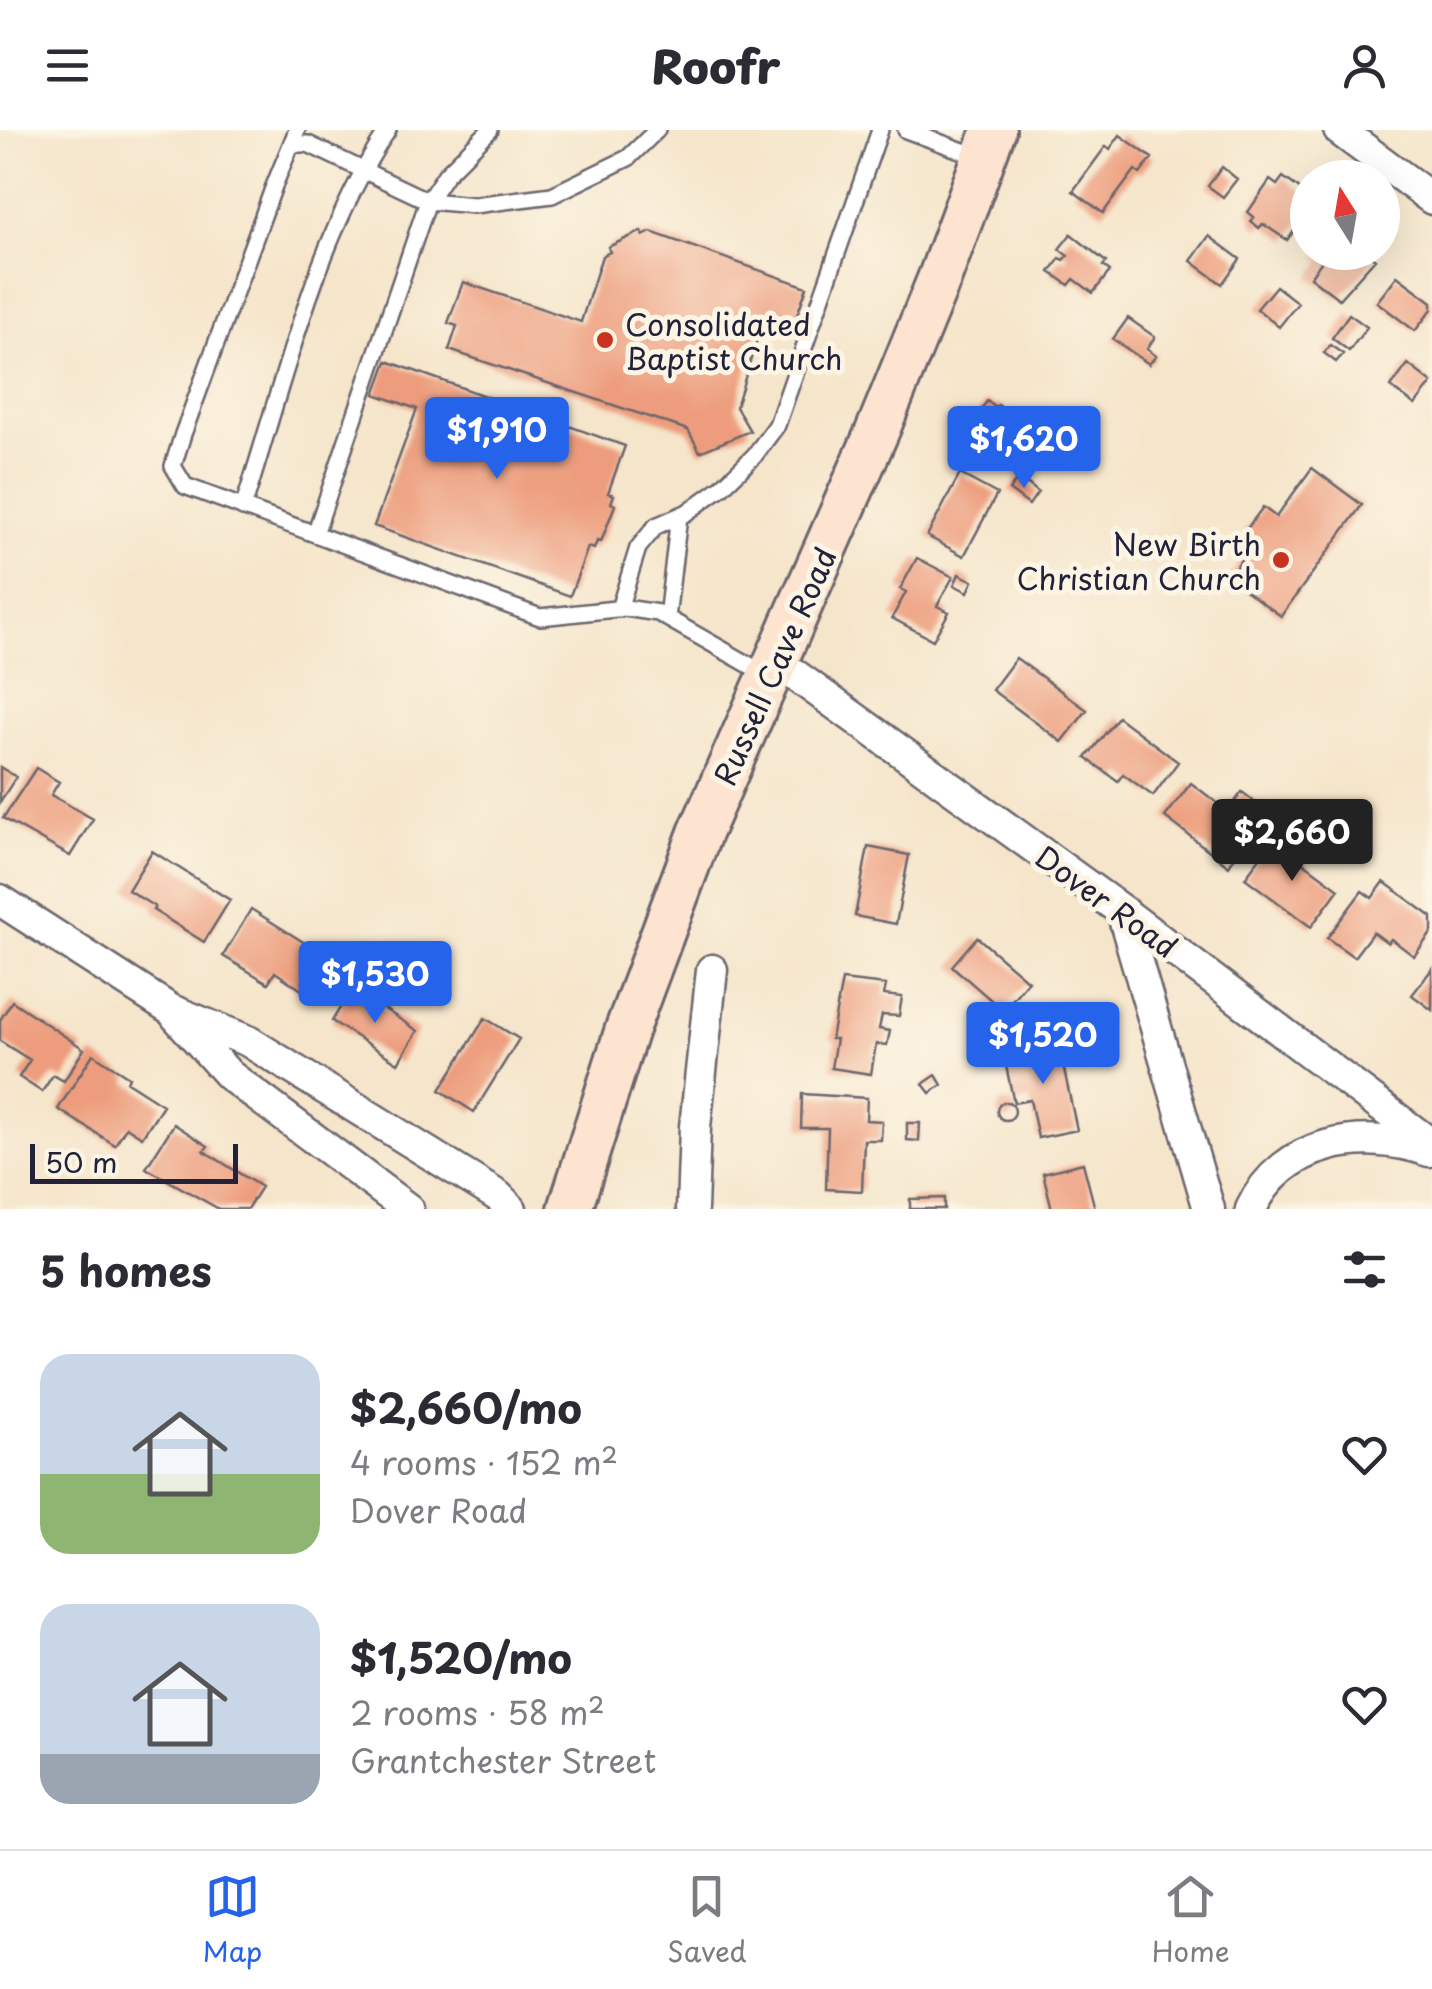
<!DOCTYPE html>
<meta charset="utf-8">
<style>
:root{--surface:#fff;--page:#f7f7f7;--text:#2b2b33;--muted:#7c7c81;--line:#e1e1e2;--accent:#2563eb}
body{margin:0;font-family:"Playpen Sans",sans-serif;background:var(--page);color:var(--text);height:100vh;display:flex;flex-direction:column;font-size:38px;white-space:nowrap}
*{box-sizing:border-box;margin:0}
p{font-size:32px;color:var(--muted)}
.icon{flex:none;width:55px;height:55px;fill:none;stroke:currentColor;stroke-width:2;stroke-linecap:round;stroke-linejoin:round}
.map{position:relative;height:1079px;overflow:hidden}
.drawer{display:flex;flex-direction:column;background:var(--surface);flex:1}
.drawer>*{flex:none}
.needle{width:65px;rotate:349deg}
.tools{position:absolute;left:1290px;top:30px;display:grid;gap:20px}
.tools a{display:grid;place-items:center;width:110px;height:110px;border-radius:50%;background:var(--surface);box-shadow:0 10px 40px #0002;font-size:50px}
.scale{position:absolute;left:30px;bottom:25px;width:208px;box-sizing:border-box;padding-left:10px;border:5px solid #22223b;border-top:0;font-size:28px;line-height:35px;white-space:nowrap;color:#22223b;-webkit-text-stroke:8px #fcf5e5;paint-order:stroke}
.price{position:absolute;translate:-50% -85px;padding:0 22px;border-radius:10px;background:var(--accent);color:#fff;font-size:32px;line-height:65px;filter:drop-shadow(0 2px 5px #0008)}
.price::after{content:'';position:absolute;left:50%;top:60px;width:30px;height:22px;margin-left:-15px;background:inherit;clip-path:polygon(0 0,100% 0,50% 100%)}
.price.current{background:#222;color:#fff}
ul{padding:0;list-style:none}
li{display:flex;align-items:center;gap:30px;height:250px;padding:0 40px}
li span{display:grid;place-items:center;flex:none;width:280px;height:200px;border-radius:30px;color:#555}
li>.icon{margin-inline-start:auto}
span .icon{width:120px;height:120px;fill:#fffc;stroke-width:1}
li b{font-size:42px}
h2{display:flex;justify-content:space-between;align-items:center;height:120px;padding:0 40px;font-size:42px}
header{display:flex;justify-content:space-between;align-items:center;height:130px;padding:0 40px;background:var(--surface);font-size:45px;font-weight:800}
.tab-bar{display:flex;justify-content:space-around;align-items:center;height:140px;border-top:2px solid var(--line);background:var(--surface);font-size:28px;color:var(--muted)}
.tab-bar a{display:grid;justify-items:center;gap:5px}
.tab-bar .current{color:var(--accent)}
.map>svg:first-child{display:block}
.building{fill:#ed9d7d}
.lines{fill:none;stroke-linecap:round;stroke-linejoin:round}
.service-casing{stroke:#6c666d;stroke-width:20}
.minor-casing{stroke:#6c666d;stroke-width:35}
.secondary-casing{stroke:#6c666d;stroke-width:48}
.service{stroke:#fff;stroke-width:15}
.minor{stroke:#fff;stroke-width:30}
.secondary{stroke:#fde4d1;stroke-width:42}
.poi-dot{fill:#c8321e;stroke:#fcf5e5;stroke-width:4}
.labels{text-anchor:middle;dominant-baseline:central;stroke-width:10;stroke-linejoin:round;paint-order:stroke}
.poi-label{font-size:30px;fill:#22223b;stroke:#fcf5e5;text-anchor:start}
.street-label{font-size:30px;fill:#22223b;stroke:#fcf5e5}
</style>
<header><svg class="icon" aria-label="menu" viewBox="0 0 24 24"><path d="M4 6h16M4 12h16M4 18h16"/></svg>Roofr<svg class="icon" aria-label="person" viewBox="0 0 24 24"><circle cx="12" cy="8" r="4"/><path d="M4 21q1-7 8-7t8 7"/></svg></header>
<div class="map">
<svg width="1432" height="1079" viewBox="0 0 1432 1079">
<rect width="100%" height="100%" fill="#fcf5e5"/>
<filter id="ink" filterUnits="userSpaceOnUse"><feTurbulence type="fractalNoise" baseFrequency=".01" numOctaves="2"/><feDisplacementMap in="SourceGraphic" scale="20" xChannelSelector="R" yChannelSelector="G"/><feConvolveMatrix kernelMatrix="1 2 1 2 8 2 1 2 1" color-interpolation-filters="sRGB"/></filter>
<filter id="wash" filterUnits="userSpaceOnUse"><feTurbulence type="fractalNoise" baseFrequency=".0048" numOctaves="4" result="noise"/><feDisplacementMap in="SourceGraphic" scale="40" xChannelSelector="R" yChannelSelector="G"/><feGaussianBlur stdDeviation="2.25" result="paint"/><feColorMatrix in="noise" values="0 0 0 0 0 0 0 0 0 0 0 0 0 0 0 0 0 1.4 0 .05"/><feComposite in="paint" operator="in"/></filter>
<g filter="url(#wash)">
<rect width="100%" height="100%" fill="#f5e5ca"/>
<g id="blocks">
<path class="building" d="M1120,5L1152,28L1140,44L1135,40L1103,83L1073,61L1106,16L1110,19Z
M1222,37L1237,49L1223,67L1208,56Z
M1283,47L1308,65L1304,76L1308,83L1287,110L1263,94L1259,98L1251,91L1254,87L1248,82L1270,50L1277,55Z
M642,101L643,106L651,102L807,157L792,199L763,190L736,277L750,301L700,322L688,300L449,220L457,196L448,193L463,152L581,192L602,126L610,122L608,117Z
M1071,104L1106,132L1103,136L1110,141L1093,163L1074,149L1069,155L1050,142L1060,128L1064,130L1068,126L1059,119Z
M1209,106L1240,129L1222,154L1191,131Z
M1320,122H1366L1375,129L1339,169L1310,147L1322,131L1317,127Z
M1397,146L1432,172V179L1415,201L1377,172Z
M1276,156L1298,173L1279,197L1257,179Z
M1349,184L1367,197L1349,221L1332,208Z
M1128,188L1155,207L1147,219L1156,226L1149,234L1113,209Z
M1330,215L1343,224L1336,232L1324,223Z
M387,231L625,316L608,363L614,365L611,373L615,375L601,412L597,411L594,419L588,417L570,466L374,396L417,279L375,264Z
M1408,234L1432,253L1415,275L1391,257Z
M987,271L995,277L998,275L1024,293L997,332L970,312L978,301L970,295Z
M1312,338L1362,375L1281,486L1228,448L1254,412L1243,404L1263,377L1276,387Z
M960,344L997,364L964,426L927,406Z
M1019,347L1038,362L1029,375L1009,360Z
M917,428L953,447L937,476L949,482L933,510L892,488L906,462L900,459Z
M959,444L973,451L968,462L954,455Z
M1016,528L1087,580L1062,612L992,560Z
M1118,587L1178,632L1153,666L1123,644L1118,651L1086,628Z
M0,637L16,647L0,672Z
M36,638L59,652L51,665L93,689L70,726L3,688Z
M1191,653L1228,681L1242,662L1269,683L1241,716L1229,736L1165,687Z
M1273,710L1339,759L1311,797L1245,748Z
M868,717L909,725L896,794L855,786Z
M152,721L230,770L204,812L153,780L155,777L128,760Z
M1384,752L1432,787V802L1414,826L1391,809L1388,813L1373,802L1354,827L1327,808L1362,761L1372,768Z
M251,779L338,834L327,851L331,853L325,862L321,860L315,869L275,842L268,853L223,826Z
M977,807L1028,851L1001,883L989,872L991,870L952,836Z
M1432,839V880L1412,865Z
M842,850L886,855L884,865L902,867L899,886L882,885L879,899L890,901L887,915L876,914L871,944L831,938L836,909H831Z
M352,858L418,901L398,933L332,891Z
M12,871L84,919L64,951L53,945L42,962L19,947L30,930L0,911V890Z
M485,888L519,909L474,982L440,960Z
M1057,907L1077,1000L1038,1008L1030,970L1014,973L1006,936L1021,933L1018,915Z
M93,924L129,947L127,952L163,975L142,1007L126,997L115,1015L58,979Z
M936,945L942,955L930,963L923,954Z
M802,964L867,968L866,990L882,991L881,1010H864L862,1061L826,1059L828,998H801Z
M997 981a9 9 0 1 1 18 0a9 9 0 1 1-18 0Z
M907,993H920L919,1011L907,1010Z
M174,994L208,1016L204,1021L261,1057L247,1079H219L146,1038Z
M1083,1033L1095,1079H1052L1043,1043Z
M944,1068V1079H910V1069Z"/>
</g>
</g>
<g filter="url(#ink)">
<use href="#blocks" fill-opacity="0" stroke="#6c666d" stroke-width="2.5"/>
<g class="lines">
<defs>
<path id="service" d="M297,0L274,56L183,304L173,336L185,356L540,487L625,478L658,483L767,545
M906,0L982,28
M292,14H308L428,71L474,75L552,65L628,28L657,0
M243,378C283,255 316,107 388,0
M315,404L428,71L446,44L490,0
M619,479L638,418L656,396L686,383L722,357L754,326L777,295L880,0
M667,488L679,386"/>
<path id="minor" d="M1339,0L1432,69
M777,532L1122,781L1432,1015
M0,770L171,880L248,911L498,1066L511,1079
M1122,781L1209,1079
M176,886L229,945L408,1079
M692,1079L695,997L712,840
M1251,1079C1283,1010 1364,998 1429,1021"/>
<path id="secondary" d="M570,1079L627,899L700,703L877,302L940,147L994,0"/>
</defs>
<use href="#service" class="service-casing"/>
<use href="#minor" class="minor-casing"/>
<use href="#secondary" class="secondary-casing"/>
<use href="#service" class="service"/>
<use href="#minor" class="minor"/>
<use href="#secondary" class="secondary"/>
</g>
</g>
<g class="poi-dot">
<circle cx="605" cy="210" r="10"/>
<circle cx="1281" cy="430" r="10"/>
</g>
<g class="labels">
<g class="poi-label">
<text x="625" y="193">Consolidated<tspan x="625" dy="34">Baptist Church</tspan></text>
<text x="1261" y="413" text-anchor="end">New Birth<tspan x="1261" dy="34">Christian Church</tspan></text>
</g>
<g class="street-label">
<text transform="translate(774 536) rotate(-66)">Russell Cave Road</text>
<text transform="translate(1107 771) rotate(36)">Dover Road</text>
</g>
</g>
</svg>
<div class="tools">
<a><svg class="needle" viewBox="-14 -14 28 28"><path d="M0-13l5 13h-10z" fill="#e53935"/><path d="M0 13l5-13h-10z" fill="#7c7c81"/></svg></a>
</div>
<div class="scale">50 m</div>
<b class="price" style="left:497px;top:352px">$1,910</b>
<b class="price" style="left:1024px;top:361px">$1,620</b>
<b class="price current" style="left:1292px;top:754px">$2,660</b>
<b class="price" style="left:375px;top:896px">$1,530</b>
<b class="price" style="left:1043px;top:957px">$1,520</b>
</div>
<section class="drawer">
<h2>5 homes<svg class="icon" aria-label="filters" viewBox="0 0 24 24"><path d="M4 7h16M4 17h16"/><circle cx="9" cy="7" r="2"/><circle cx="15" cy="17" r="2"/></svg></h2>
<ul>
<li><span style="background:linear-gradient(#c9d6e8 60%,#8fb573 0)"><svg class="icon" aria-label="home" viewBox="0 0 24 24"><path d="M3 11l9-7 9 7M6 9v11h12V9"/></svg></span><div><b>$2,660/mo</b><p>4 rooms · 152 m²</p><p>Dover Road</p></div><svg class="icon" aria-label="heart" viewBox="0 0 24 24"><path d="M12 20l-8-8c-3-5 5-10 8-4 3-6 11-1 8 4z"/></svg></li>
<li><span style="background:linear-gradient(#c9d6e8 75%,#9aa5b1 0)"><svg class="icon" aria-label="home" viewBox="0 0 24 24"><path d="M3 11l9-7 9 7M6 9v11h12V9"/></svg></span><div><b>$1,520/mo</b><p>2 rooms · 58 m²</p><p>Grantchester Street</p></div><svg class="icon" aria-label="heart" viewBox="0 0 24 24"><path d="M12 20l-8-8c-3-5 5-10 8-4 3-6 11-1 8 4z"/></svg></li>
</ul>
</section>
<nav class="tab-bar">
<a class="current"><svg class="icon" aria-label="map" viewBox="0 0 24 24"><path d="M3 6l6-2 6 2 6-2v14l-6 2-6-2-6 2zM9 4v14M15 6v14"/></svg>Map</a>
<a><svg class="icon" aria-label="saved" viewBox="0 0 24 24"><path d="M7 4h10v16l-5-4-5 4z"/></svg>Saved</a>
<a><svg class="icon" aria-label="home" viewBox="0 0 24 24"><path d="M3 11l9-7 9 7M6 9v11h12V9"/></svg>Home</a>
</nav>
